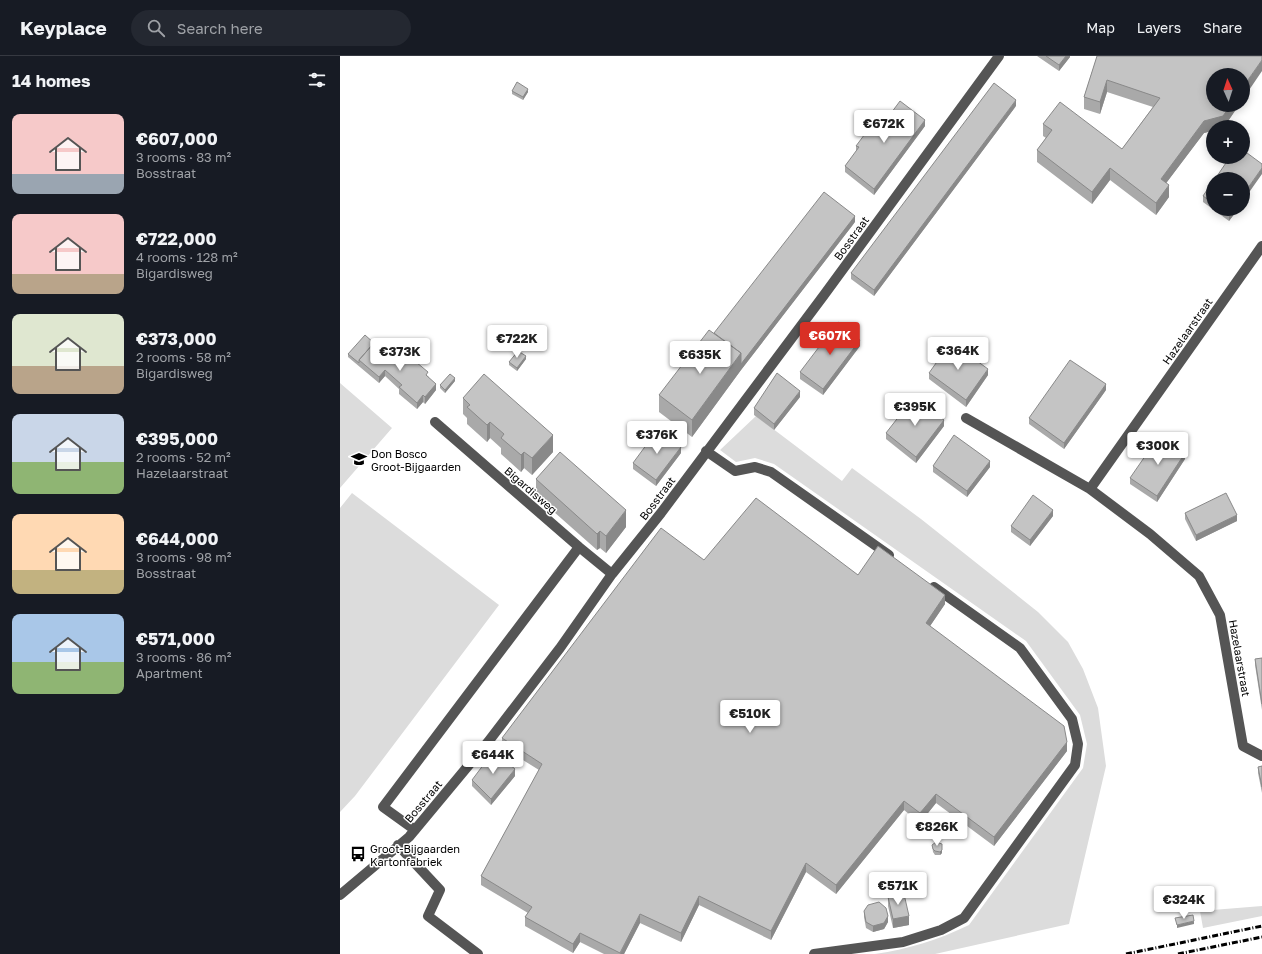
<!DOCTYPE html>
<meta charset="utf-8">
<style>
:root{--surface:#171b24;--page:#242831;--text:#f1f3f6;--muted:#9ea1a6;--line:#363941;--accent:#d93025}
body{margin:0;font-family:"Golos Text",sans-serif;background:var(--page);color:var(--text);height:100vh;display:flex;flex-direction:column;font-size:15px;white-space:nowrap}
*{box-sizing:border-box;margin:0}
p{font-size:13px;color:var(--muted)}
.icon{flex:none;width:22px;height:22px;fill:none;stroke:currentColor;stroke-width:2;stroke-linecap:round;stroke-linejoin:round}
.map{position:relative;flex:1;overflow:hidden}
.side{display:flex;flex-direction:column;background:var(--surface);width:340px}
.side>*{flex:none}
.needle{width:26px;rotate:357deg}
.fabs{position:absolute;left:866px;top:12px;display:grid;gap:8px}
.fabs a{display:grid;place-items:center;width:44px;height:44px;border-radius:50%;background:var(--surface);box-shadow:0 2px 10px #0003;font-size:20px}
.price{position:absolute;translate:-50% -34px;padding:0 9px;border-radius:4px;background:#fff;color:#222;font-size:13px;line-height:26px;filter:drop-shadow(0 1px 2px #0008)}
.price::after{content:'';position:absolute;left:50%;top:24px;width:12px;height:9px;margin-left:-6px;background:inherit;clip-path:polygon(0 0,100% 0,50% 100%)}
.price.on{background:var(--accent);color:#fff}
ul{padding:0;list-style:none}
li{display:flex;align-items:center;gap:12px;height:100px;padding:0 12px}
li span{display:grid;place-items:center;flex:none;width:112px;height:80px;border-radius:8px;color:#555}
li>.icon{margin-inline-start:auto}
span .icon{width:48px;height:48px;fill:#fffc;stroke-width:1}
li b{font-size:17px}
h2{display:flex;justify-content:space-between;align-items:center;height:48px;padding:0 12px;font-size:17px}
header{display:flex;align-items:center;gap:24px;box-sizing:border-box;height:56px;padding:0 20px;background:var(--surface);border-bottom:1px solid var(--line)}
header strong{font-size:19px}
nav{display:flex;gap:22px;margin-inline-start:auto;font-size:14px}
.search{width:280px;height:36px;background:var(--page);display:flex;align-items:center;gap:10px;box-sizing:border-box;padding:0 14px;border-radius:22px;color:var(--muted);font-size:15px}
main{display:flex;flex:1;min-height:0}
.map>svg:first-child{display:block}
.green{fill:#dcdcdc}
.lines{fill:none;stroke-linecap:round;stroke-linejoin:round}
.minor{stroke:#555;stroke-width:10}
.rail{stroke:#000;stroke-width:3;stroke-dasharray:6 2 1 2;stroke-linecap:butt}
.wall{fill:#a9a9a9}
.shaded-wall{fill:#898989}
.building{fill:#c4c4c4;stroke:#898989}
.labels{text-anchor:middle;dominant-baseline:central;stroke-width:3;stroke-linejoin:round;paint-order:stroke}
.street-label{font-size:11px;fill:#000;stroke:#fff}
.poi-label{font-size:11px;fill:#000;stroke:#fff;text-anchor:start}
</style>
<header>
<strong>Keyplace</strong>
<div class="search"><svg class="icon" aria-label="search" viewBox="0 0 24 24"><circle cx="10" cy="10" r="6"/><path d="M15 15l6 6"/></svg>Search here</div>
<nav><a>Map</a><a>Layers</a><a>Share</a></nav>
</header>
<main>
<section class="side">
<h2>14 homes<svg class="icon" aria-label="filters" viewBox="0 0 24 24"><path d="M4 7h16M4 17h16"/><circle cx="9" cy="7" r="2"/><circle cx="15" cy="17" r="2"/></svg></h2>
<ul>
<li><span style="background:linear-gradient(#f6c9c9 75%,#9aa5b1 0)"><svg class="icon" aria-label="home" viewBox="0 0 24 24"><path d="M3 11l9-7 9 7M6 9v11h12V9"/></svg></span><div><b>€607,000</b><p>3 rooms · 83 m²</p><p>Bosstraat</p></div></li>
<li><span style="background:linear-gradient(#f6c9c9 75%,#b9a48a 0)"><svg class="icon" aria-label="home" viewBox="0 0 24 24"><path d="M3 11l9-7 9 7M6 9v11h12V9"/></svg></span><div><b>€722,000</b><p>4 rooms · 128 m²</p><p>Bigardisweg</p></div></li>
<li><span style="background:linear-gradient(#dfe7d0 65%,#b9a48a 0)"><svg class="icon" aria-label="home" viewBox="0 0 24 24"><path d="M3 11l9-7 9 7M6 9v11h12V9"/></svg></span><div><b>€373,000</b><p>2 rooms · 58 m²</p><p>Bigardisweg</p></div></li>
<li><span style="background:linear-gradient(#c9d6e8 60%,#8fb573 0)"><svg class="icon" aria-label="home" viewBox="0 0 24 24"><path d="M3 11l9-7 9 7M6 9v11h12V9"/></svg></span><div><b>€395,000</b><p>2 rooms · 52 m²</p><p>Hazelaarstraat</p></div></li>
<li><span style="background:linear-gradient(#ffd9b3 70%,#c2b280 0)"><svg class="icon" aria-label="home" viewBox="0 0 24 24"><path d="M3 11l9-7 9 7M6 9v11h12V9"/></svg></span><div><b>€644,000</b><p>3 rooms · 98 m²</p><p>Bosstraat</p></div></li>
<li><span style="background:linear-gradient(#a9c7e8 60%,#8fb573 0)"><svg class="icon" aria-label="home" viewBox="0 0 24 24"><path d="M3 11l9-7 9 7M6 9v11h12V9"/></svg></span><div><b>€571,000</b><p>3 rooms · 86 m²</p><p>Apartment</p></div></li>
</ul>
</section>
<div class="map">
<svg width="922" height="898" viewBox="0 0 922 898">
<rect width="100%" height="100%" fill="#fff"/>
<path class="green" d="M0,327L52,372L0,432Z
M416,360L502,425L512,412L581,463L698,556L728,586L743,613L758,652L766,710L729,868L595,898H535C569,893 598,884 629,869L743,712L747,688L740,659L686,585L434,408L415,402L396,406L380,394Z
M12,437L159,549L15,740L0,756V452Z
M922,850V860L863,872L860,855Z"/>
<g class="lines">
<path class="minor" d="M626,362L750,433L810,478L859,520L880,559L903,690L922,700
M95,366L239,491L272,518
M366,395L395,415L415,411L431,416L549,499
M750,433L922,190
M75,774L43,751L239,491
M58,789L100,834L88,860L138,898
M0,839L69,781L148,686L220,592L272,518L321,457L484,239L659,0
M474,898L563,886L601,874L624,862L735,709L738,688L732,663L680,592L594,531"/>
<path class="rail" d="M786,898L922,870
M838,898L922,881"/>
</g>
<path class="wall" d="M697,0H730V1L719,15Z
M757,0L873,49H899L884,71L864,77L826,127L829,141L816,159L770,124L752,148L697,106V94L706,82L703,80V68L782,93L813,51L767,36L760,58L744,53V41Z
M172,35L188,36L183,44L172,38Z
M676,50L534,240L511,223V217Z
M546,64L585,70L534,139L505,116V110L516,96V90Z
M873,125V153H898L889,165L863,146V140Z
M515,166L401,314L352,381L319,356V339L374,277Z
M35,290L62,310L88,320L96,334L85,348L83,346L77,353L59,338V333L45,320L39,327L8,301V298Z
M520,290L483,339L460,323V316Z
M186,303L177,315L169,309V306Z
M589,317L648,319L626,351L589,323Z
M115,325L105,337L100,332V329Z
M766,334L724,393L689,368V362Z
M460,341L434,374L414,359V352Z
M123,342L213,396L192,419L184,412L181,416L161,398V392L150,382L147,386L127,368V362L123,358Z
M604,370L576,407L546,383V377Z
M341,397L316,430L293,413V407Z
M845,403L817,446L790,428V422Z
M593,410L650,411L627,441L593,416Z
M196,423L286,471L266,497L260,492L257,494L196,440Z
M845,457L897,465L856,485L845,463Z
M713,460L690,490L671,476V470Z
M364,504L518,519L605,548L590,570L727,695L654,790L596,747L580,767L564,754L496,838L466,816L431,884L359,849L341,886L300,867L284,898H264L240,886L233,897L185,870V861L188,857L141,829V820L199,714L162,691V682Z
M922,602V654L915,609V603Z
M922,710V737L918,717V711Z
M175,720L151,749L132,730V724Z
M592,789L602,797L600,799H595L593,796Z
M548,841L569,869L553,872L548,850Z
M524,855L548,866L544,873L533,876L526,872L524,861Z"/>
<path class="shaded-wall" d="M726,0H730V1L719,15V9Z
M922,4V15L903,43V31Z
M767,24V36L760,58V46Z
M188,33V36L183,44V41Z
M676,44V50L534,240V234Z
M891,49H899L884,71H873V75L864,77L821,134V123L864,65Z
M585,64V70L534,139V133Z
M770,112V124L752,148V136Z
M922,112V118L903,145V139Z
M829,129V141L816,159V147Z
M893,153H898L889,165V159Z
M515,160V166L401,314L352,381V364L401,297Z
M520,284V290L483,339V333Z
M186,300V303L177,315V312Z
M648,313V319L626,351V344Z
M45,314V320L39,327V321Z
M115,322V325L105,337V334Z
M96,328V334L85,348V341Z
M766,328V334L724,393V387Z
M460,335V341L434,374V368Z
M83,339V346L77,353V347Z
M604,364V370L576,407V401Z
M150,366V382L147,386V369Z
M213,379V396L192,419V402Z
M341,391V397L316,430V424Z
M184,396V412L181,416V399Z
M845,397V403L817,446V440Z
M650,405V411L627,441V435Z
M286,454V471L266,497V480Z
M713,454V460L690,490V484Z
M897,459V465L856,485V479Z
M260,475V492L257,494V478Z
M605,539V548L586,576V567Z
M727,686V695L654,790V781Z
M175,713V720L151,749V743Z
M596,738V747L580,767V757Z
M564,745V754L496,838V829Z
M602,794V797L600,799V796Z
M466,807V816L431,884V875Z
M359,840V849L341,886V877Z
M300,858V867L284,898H280Z
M548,860V866L544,873L533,876V870Z
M569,860V869L553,872V863Z
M854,865V868L837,872V869Z
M240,877V886L233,897V888Z"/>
<path class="building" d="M706,0H726L719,9Z
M757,0H922V4L903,31V19H873V49H891L883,60L864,65L821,123L829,129L816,147L770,112L752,136L697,94L712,74L703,68L720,46L782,93L820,42L767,24L760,46L744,41Z
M177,26L188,33L183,41L172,35Z
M654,27L676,44L534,234L511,217Z
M560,45L585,64L534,133L505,110L519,91L516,90L539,59L546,64Z
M903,94L922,108V112L903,139V123H875L890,101H903Z
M873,125V147L863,140Z
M484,136L515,160L401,308V297L374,277Z
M881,153H893L889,159Z
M498,266L520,284L483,333L460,316Z
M369,274L401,297L352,364L319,339Z
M25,279L35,288L34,289L33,288L19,304V307L8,298Z
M611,286L648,313L626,344L589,317Z
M33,288L37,292L38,290L62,310L70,301L88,316L86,319L96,328L85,341L83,339L77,347L59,331L62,329L45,314L39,321L19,304Z
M178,295L186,300L177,312L169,306Z
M730,304L766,328L724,387L689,362Z
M437,317L460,335L434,368L414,352Z
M110,318L115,322L105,334L100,329Z
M144,318L213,379L192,402L184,396L181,399L161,382L164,378L150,366L147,369L127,351L130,349L123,342Z
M574,341L604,364L576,401L546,377Z
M318,373L341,391L316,424L293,407Z
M614,379L650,405L627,435L593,410Z
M819,380L845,397L817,440L790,422Z
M220,396L286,454L266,480L260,475L257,478L196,423Z
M886,437L897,459L856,479L845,457Z
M693,439L713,454L690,484L671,470Z
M416,442L518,519L538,490L605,539L586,567L724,670L727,686L654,781L596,738L580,757L564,745L496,829L466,807L431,875L359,840L341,877L300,858L280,897L240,877L233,888L185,861L192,851L141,820L202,708L162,682L321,472L364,504Z
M922,602V648L915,603Z
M158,699L175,713L151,743L132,724L150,700Z
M922,710V731L918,711Z
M596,786L602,788V794L600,796L595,795L593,793L592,789Z
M564,838L569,860L553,863L548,841Z
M539,846L546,852L548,860L544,867L533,870L526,866L524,855L528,849Z
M853,859L854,865L837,869L835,862Z"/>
<defs>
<symbol id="school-bare" viewBox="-9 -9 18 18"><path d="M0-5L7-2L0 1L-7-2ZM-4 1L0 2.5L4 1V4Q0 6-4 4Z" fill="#000" stroke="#fff" stroke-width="2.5" paint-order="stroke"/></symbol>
<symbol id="bus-bare" viewBox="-9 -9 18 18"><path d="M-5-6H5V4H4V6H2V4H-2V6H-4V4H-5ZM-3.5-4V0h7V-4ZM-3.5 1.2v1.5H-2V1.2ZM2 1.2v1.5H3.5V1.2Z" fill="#000" stroke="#fff" stroke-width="2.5" paint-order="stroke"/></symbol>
</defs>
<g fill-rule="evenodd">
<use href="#school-bare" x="8" y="392" width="22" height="22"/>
<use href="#bus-bare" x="7" y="787" width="22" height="22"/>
</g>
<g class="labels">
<g class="street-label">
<text transform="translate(511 182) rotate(-54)">Bosstraat</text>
<text transform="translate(847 275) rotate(-55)">Hazelaarstraat</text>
<text transform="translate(191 434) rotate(41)">Bigardisweg</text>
<text transform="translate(317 442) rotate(-53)">Bosstraat</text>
<text transform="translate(900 602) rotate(80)">Hazelaarstraat</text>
<text transform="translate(83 745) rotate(-50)">Bosstraat</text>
</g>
<g class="poi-label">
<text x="31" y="397">Don Bosco<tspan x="31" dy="13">Groot-Bijgaarden</tspan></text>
<text x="30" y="792">Groot-Bijgaarden<tspan x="30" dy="13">Kartonfabriek</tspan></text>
</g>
</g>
</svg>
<div class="fabs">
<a><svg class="needle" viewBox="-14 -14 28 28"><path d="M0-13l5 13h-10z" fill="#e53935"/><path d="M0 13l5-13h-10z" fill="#9ea1a6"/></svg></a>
<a>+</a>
<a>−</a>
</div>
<b class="price" style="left:544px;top:88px">€672K</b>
<b class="price on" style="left:490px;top:300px">€607K</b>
<b class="price" style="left:177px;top:303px">€722K</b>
<b class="price" style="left:618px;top:315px">€364K</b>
<b class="price" style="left:60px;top:316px">€373K</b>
<b class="price" style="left:360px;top:319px">€635K</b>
<b class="price" style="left:575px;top:371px">€395K</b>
<b class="price" style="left:317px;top:399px">€376K</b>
<b class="price" style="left:818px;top:410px">€300K</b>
<b class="price" style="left:410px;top:678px">€510K</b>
<b class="price" style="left:153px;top:719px">€644K</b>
<b class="price" style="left:597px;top:791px">€826K</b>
<b class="price" style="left:558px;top:850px">€571K</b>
<b class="price" style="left:844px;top:864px">€324K</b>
</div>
</main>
